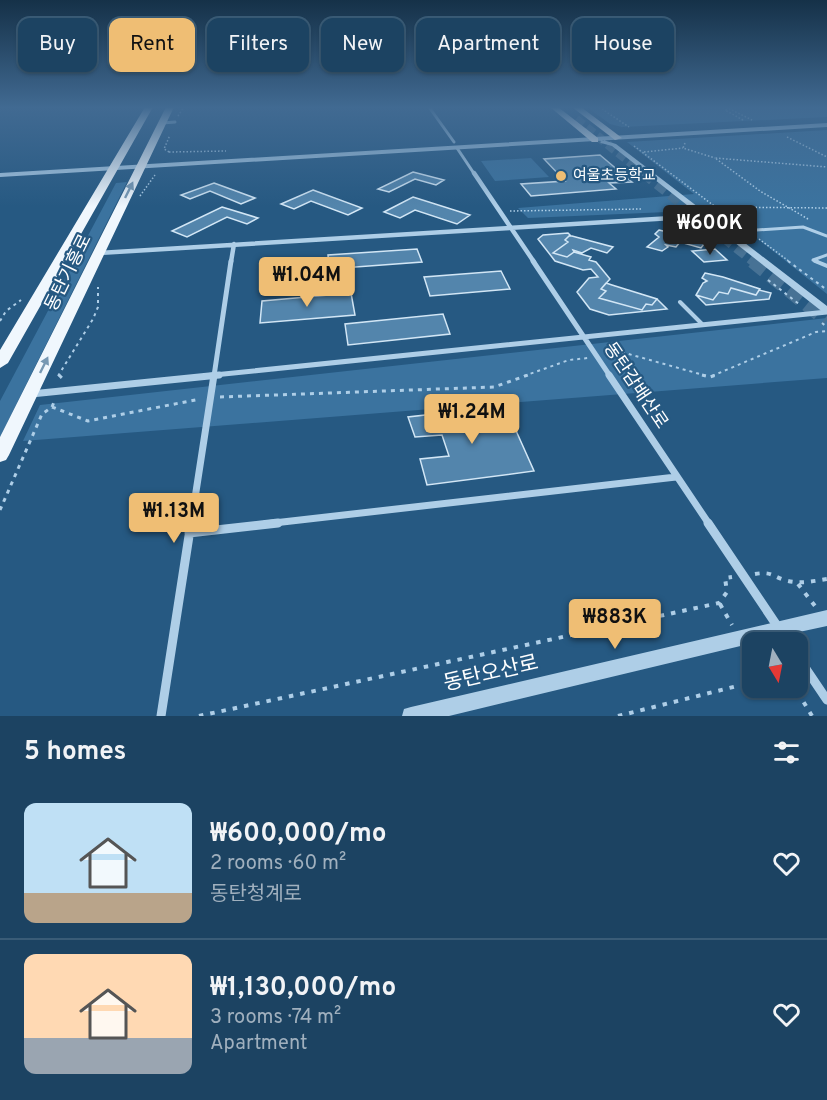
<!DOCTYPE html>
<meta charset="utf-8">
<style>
:root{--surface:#1c4362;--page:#254a68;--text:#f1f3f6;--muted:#a0b0be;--line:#3a5c77;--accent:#efbe74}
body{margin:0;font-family:Overpass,"Noto Sans KR",sans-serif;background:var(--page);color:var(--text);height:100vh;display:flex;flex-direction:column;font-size:22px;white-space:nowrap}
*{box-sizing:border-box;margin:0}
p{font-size:20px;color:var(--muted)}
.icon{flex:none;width:33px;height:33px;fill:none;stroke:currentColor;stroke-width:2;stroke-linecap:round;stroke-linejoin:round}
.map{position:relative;height:716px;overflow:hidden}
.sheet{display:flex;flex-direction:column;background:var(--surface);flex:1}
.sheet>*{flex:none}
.banner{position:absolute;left:18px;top:18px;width:792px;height:54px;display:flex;gap:12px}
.needle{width:39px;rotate:170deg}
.controls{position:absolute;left:742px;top:632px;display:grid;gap:12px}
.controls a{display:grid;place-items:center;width:66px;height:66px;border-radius:12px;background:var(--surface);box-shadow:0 2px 4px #0004,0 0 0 2px var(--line);font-size:30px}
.price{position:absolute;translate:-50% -51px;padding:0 14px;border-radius:6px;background:var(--accent);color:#111;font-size:20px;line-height:39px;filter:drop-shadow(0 2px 3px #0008)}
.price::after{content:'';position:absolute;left:50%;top:36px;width:18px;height:14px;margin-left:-9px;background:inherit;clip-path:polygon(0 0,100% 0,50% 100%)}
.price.selected{background:#222;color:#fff}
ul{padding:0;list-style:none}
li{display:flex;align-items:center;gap:18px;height:150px;padding:0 24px}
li+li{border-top:2px solid var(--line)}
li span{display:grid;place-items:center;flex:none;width:168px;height:120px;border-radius:12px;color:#555}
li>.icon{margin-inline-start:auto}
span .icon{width:72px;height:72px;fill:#fffc;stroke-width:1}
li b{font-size:26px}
h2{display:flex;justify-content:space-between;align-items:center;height:72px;padding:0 24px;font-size:26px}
.tag{padding:0 21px;border-radius:12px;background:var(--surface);box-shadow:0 2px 4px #0004,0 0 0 2px var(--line);font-size:21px;line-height:54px}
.tag.selected{background:var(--accent);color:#111}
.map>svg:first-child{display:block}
.green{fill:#3b739f}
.building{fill:#5385ac;stroke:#d2e6f5;stroke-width:1.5}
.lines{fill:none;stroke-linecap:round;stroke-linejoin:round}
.trunk-tunnel-far2{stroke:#477295;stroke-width:9;stroke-dasharray:9 4.5;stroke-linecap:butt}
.trunk-tunnel-far1{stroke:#477295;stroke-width:11;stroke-dasharray:11 6;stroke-linecap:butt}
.trunk-tunnel{stroke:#477295;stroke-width:15;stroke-dasharray:15 8;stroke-linecap:butt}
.path-far3{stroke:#aecee7;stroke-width:1.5;stroke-dasharray:1.5 2;stroke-linecap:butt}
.path-far2{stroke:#aecee7;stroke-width:2;stroke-dasharray:3 4;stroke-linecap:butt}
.path-far1{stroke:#aecee7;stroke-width:3;stroke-dasharray:4 5;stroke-linecap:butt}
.path{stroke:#aecee7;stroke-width:4;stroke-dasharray:4.5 7;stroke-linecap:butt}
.service-far1{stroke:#aecee7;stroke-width:3}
.service{stroke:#aecee7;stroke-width:4}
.minor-far4{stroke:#aecee7;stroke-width:3}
.minor-far3{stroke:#aecee7;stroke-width:4.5}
.minor-far2{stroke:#aecee7;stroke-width:5}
.minor-far1{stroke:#aecee7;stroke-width:7}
.minor{stroke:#aecee7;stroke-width:9}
.tertiary{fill:#aecee7;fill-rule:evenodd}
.primary{fill:#f0f7fd;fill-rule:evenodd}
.trunk{fill:#f8fbfe;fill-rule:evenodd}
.oneway{fill:#7798b3}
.poi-dot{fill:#efbe74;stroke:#265982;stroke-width:2}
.labels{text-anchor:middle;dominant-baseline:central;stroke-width:4.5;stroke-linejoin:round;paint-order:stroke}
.far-poi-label{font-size:15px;fill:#fff;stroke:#265982;text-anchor:start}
.street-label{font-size:18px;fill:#fff;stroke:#265982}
.near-street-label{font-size:21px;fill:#fff;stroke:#265982}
</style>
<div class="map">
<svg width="827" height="716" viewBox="0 0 827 716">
<rect width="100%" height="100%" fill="#265982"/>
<path class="green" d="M587,107H827V117L622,127L610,124Z
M827,130V294L748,231L714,210L528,218L518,208L694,194L627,142Z
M531,158L549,177L495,181L481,161Z
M127,182L0,437V401L116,183Z
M827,318V378L23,441L40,405Z"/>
<path class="building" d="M600,155L632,182L609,183L616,189L531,196L521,184L565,181L544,159Z
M413,172L444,180L436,185L415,179L389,192L378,189Z
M214,183L255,198L241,204L210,191L190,199L181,195Z
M313,190L362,208L348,215L311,201L294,209L281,204Z
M413,197L470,215L457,224L415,210L400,218L384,212Z
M222,207L258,218L247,224L227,217L187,237L172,231Z
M659,230L680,235L705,243L701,248L680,242L676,247L666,245L668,247L662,251L647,247L659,237L655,234Z
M568,233L570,235L565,240L568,242L553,253L567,257L574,252L591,257L589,260L596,262L610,279L601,289L606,291L599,298L642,310L646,304L652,305L657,299L667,309L609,315L590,309L577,292L589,278L598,277L591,269L583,270L555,261L538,239L543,235Z
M569,236H572L613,247L607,253L591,248L582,253L573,250L574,252L567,257L553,253L568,242L565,240Z
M417,249L422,262L329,269L328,255Z
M715,249L727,260L704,262L692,251Z
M501,271L510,289L430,296L424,277Z
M705,273L723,277L760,289L756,295L731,288L728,294L719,292L713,300L696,295L703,283L707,281L702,278Z
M606,283L612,285L657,299L652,305L646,304L642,310L599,298L606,291L601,289Z
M731,288L756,295L759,290L771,293L769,299L706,305L696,295L713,300L719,292L728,294Z
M351,293L355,315L260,323L262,301Z
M443,314L450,334L348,345L345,324Z
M505,406L534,471L427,485L420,459L449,456L442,435L415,437L408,417Z"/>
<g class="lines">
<path class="trunk-tunnel-far2" d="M576,119L646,175"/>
<path class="trunk-tunnel-far1" d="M644,173L755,262"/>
<path class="trunk-tunnel" d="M753,261L827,320"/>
<path class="path-far3" d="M599,107L629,127
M178,116L184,107
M743,120L725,110L730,109L752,120
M787,137L827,157
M685,143L683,148L715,158
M634,146L737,223
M169,152L226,151
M169,152L164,149L170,135
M644,152L683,148
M140,196L155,175
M717,207L827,208
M510,211L642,209
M808,219L760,191L715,158L827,167
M759,239L790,262"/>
<path class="path-far2" d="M788,261L827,290
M768,280L799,304
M0,321L6,311L21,300
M822,323L827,327
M608,355L625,353L707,376
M58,376L93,319L98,307V287
M524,376L569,360L588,358
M712,376L816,332L827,331"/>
<path class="path-far1" d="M59,375L64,380
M702,375L710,377L716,375
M220,397L494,387L528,375
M52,407L88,421L200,399
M0,510L42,414L52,407L54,402"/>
<path class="path" d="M755,574C773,571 772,577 788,581C801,584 814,581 827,579
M798,584L815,606
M720,604L732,625
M747,650L753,661
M787,687L800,696L812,716
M199,716L719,603L727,592L725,578L732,577
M618,716L753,682"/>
<path class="service-far1" d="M726,232L803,227L827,236
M818,262L813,260L827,255"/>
<path class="service" d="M815,261L827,266
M680,302L703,325"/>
<path class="minor-far4" d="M429,107L454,142
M162,123L175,122
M457,148L475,175"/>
<path class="minor-far3" d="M474,173L534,262
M99,253L705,216
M231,262L234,244"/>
<path class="minor-far2" d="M533,261L610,376
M204,376L827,312
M214,376L231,261"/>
<path class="minor-far1" d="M609,375L709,524
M31,394L219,375
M191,524L214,375
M265,524L676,477"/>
<path class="minor" d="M708,523L788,642
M189,533L278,523
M798,657L827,700
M161,716L191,523"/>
<path class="tertiary" d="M827,123V127L0,177V173Z
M603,140L616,144L827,306V314L824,313L612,146L601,143L600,142Z
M827,610V626L753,642V643L449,716H402L404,709L411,707Z"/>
<path class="primary" d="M145,107H153L8,363L0,368V350Z
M166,107H174L9,455L6,460L0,462V437Z"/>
<path class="trunk" d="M550,107H558L598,138V142H592Z
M572,107H581L622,138L615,140Z"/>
</g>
<defs><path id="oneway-solid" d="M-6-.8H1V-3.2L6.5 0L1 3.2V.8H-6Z" transform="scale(1.5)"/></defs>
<g class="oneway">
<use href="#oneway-solid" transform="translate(129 190) rotate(-64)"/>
<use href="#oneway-solid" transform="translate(44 365) rotate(-64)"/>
</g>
<linearGradient id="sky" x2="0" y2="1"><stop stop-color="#153148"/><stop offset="0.52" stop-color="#416a92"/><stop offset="1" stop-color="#416a92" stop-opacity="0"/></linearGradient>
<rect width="827" height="207" fill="url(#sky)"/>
<circle class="poi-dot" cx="561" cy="176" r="6"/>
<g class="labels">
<g class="far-poi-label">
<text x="573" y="176">여울초등학교</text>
</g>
<g class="street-label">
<text transform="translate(69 273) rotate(-64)">동탄기흥로</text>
<text transform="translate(635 386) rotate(56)">동탄감배산로</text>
</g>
<g class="near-street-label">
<text transform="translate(491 674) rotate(-13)">동탄오산로</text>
</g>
</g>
</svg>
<div class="controls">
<a><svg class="needle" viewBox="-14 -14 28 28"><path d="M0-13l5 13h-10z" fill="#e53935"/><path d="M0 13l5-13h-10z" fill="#a0b0be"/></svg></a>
</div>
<b class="price selected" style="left:710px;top:256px">₩600K</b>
<b class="price" style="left:307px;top:308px">₩1.04M</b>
<b class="price" style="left:472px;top:445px">₩1.24M</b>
<b class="price" style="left:174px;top:544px">₩1.13M</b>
<b class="price" style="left:615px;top:650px">₩883K</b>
<div class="banner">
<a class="tag">Buy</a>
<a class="tag selected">Rent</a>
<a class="tag">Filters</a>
<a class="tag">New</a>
<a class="tag">Apartment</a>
<a class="tag">House</a>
</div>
</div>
<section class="sheet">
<h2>5 homes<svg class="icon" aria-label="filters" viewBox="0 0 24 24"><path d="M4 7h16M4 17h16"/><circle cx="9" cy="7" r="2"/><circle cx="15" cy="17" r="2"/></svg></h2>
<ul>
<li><span style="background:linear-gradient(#bfe0f5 75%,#b9a48a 0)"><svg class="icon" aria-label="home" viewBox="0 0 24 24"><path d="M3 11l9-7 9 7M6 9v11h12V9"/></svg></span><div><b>₩600,000/mo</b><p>2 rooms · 60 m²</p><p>동탄청계로</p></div><svg class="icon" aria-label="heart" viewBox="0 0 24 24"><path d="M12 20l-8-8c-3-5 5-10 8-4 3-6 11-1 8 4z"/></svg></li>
<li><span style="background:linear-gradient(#ffd9b3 70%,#9aa5b1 0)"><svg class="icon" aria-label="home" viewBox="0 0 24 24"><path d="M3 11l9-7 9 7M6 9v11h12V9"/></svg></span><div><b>₩1,130,000/mo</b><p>3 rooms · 74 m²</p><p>Apartment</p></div><svg class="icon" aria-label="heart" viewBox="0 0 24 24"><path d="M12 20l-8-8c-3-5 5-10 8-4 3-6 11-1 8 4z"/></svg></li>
</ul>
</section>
